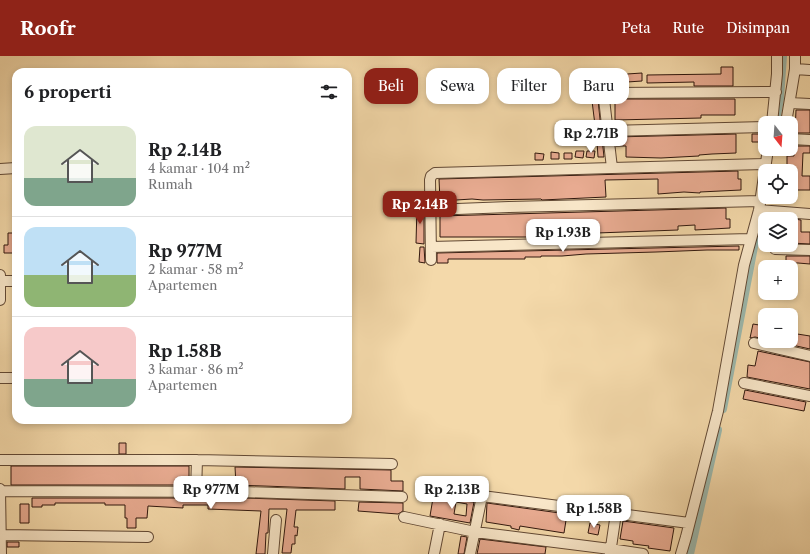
<!DOCTYPE html>
<html lang="id">
<meta charset="utf-8">
<style>
:root{--surface:#fff;--page:#f6f6f6;--text:#202124;--muted:#757577;--line:#e0e0e0;--accent:#8f2418}
body{margin:0;font-family:"Libre Caslon Text",serif;background:var(--page);color:var(--text);height:100vh;display:flex;flex-direction:column;font-size:15px;white-space:nowrap}
*{box-sizing:border-box;margin:0}
p{font-size:13px;color:var(--muted)}
.icon{flex:none;width:22px;height:22px;fill:none;stroke:currentColor;stroke-width:2;stroke-linecap:round;stroke-linejoin:round}
.map{position:relative;flex:1;overflow:hidden}
.panel{position:absolute;left:12px;top:12px;width:340px;height:356px;display:flex;flex-direction:column;background:var(--surface);border-radius:12px;box-shadow:0 2px 6px #0003}
.panel>*{flex:none}
.banner{position:absolute;left:364px;top:12px;width:380px;height:36px;display:flex;gap:8px}
.needle{width:26px;rotate:163deg}
.tools{position:absolute;left:758px;top:60px;display:grid;gap:8px}
.tools a{display:grid;place-items:center;width:40px;height:40px;border-radius:8px;background:var(--surface);box-shadow:0 2px 6px #0003;font-size:20px}
.price{position:absolute;translate:-50% -34px;padding:0 9px;border-radius:8px;background:#fff;color:#222;font-size:13px;line-height:26px;filter:drop-shadow(0 1px 2px #0008)}
.price::after{content:'';position:absolute;left:50%;top:24px;width:12px;height:9px;margin-left:-6px;background:inherit;clip-path:polygon(0 0,100% 0,50% 100%)}
.price.active{background:var(--accent);color:#fff}
ul{padding:0;list-style:none}
li{display:flex;align-items:center;gap:12px;height:100px;padding:0 12px}
li+li{border-top:1px solid var(--line)}
li span{display:grid;place-items:center;flex:none;width:112px;height:80px;border-radius:12px;color:#555}
li>.icon{margin-inline-start:auto}
span .icon{width:48px;height:48px;fill:#fffc;stroke-width:1}
li b{font-size:17px}
h2{display:flex;justify-content:space-between;align-items:center;height:48px;padding:0 12px;font-size:17px}
.pill{padding:0 14px;border-radius:12px;background:var(--surface);box-shadow:0 2px 6px #0003;font-size:14px;line-height:36px}
.pill.active{background:var(--accent);color:#fff}
header{display:flex;align-items:center;gap:24px;box-sizing:border-box;height:56px;padding:0 20px;background:var(--accent);color:#fff}
header strong{font-size:19px}
nav{display:flex;gap:22px;margin-inline-start:auto;font-size:14px}
.map>svg:first-child{display:block}
.lines{fill:none;stroke-linecap:round;stroke-linejoin:round}
.canal{stroke:#9cb9ae;stroke-width:8}
.building{fill:#e8ab91;stroke:#30170d;fill-rule:evenodd}
.minor-casing{stroke:#614834;stroke-width:12}
.minor{stroke:#f8e6c8;stroke-width:10}
</style>
<header>
<strong>Roofr</strong>
<nav><a>Peta</a><a>Rute</a><a>Disimpan</a></nav>
</header>
<div class="map">
<svg width="810" height="498" viewBox="0 0 810 498">
<rect width="100%" height="100%" fill="#f4d9aa"/>
<filter id="stains"><feTurbulence type="fractalNoise" baseFrequency=".005" numOctaves="4"/><feColorMatrix values="0 0 0 0 .2 0 0 0 0 .09 0 0 0 0 .02 0 0 0 .5 -.17"/></filter>
<radialGradient id="worn" r=".72"><stop offset=".6" stop-color="#630" stop-opacity="0"/><stop offset="1" stop-color="#630" stop-opacity=".3"/></radialGradient>
<g class="lines">
<path class="canal" d="M777,60L780,43L783,0
M723,353L758,170
M690,498L718,374"/>
</g>
<path class="building" d="M721,11H733V30H694V26L647,27V19L721,18Z
M642,17V25L627,26V18Z
M600,36L598,44L604,101H598L597,85L591,37Z
M615,43H735V59H701V62L615,64Z
M796,54H810V77H795Z
M736,78V97L712,98L699,99V100L661,102L626,101V90H616L615,81Z
M752,78H761V86H752Z
M794,90H810V97H803L802,120H810V134H791V112H787V100H794Z
M576,95H584L583,102L575,101Z
M587,95H595L594,102L586,101Z
M551,96L559,97V103H551Z
M535,97L544,98L543,104H535Z
M564,97H572V103H564Z
M738,115V123H741V134L700,136V137L684,136L658,138V123L605,124L606,141L542,144L541,143L483,144L472,143L440,145L439,123Z
M417,150H424V188L416,187Z
M726,152V163H730V172L695,174V169L678,170V174L597,177V180H590V178L573,179V180H527V181H440V160Z
M794,163L801,164V176H810V188L791,187V174H793Z
M8,177H16V197H4V189H8Z
M739,190V194H707L656,196L586,198L562,200H541V201H525V203H448V207H437V197Z
M420,191H424L425,207L419,206Z
M786,200H810V208L786,206Z
M753,268L765,270V283L755,281L750,282Z
M791,277L810,280V293L774,285H791Z
M758,295L810,306V333L747,321L748,309L755,310Z
M745,334L806,346L804,355L743,343Z
M119,387H126V398H119Z
M11,410H189V429H11Z
M235,411L391,414V425H403V435L360,433V421H345V433L236,429Z
M32,442H244L335,445V454H296L294,471H298L297,480L295,479V488H292L291,497H282L287,453H269L268,477H266L265,498H256L261,455L208,453V449H183V452L148,450L147,462H136V472H127V462H125V449H105V447H55V449H42V451H32Z
M433,442L474,446L470,467L430,460ZM456,446L467,448L466,460L454,458Z
M359,446L403,447V455L398,458L358,455Z
M487,447L567,458L564,477L520,470L519,474L511,472V470L486,466Z
M20,448H29V467H20Z
M623,465L674,472L670,495L648,492L649,490L633,488V485L620,483Z
M590,467L600,469L598,479L588,477Z
M461,480L467,481L464,498H458Z
M480,483L546,491L545,498H477Z
M7,486H19V491H7Z"/>
<g class="lines">
<defs>
<path id="minor" d="M795,13L810,14
M790,47L810,48
M772,67L777,18V0
M786,67L795,13V0
M608,75L765,71
M791,83L810,84
M612,112L765,108
M0,113L16,112
M431,154L509,151L760,145
M759,154L810,158
M431,191L750,183
M775,193L810,194
M431,204L430,124L431,120L435,117L612,112L604,43L608,38L611,37L776,36
M0,219V244
M1,225H16
M754,287L810,300
M0,322H16
M744,327L810,340
M0,404H197L392,408
M0,433L1,498
M424,434L482,440
M0,435L244,436L402,441
M196,436L197,404
M404,461L475,476L610,493L643,498
M0,479L148,481
M273,498L276,464
M434,498L440,468
M470,498L482,440L689,467
M610,498L616,457
M681,498L686,481L718,355L744,209L759,154L768,93"/>
</defs>
<use href="#minor" class="minor-casing"/>
<use href="#minor" class="minor"/>
</g>
<rect width="100%" height="100%" filter="url(#stains)"/>
<rect width="100%" height="100%" fill="url(#worn)"/>
</svg>
<div class="tools">
<a><svg class="needle" viewBox="-14 -14 28 28"><path d="M0-13l5 13h-10z" fill="#e53935"/><path d="M0 13l5-13h-10z" fill="#757577"/></svg></a>
<a><svg class="icon" aria-label="locate" viewBox="0 0 24 24"><circle cx="12" cy="12" r="6"/><path d="M12 2v4M12 18v4M2 12h4M18 12h4"/></svg></a>
<a><svg class="icon" aria-label="layers" viewBox="0 0 24 24"><path d="M12 4l9 5-9 5-9-5zM3 14l9 5 9-5"/></svg></a>
<a>+</a>
<a>−</a>
</div>
<b class="price" style="left:591px;top:98px">Rp 2.71B</b>
<b class="price active" style="left:420px;top:169px">Rp 2.14B</b>
<b class="price" style="left:563px;top:197px">Rp 1.93B</b>
<b class="price" style="left:211px;top:454px">Rp 977M</b>
<b class="price" style="left:452px;top:454px">Rp 2.13B</b>
<b class="price" style="left:594px;top:473px">Rp 1.58B</b>
<div class="banner">
<a class="pill active">Beli</a>
<a class="pill">Sewa</a>
<a class="pill">Filter</a>
<a class="pill">Baru</a>
</div>
<section class="panel">
<h2>6 properti<svg class="icon" aria-label="filters" viewBox="0 0 24 24"><path d="M4 7h16M4 17h16"/><circle cx="9" cy="7" r="2"/><circle cx="15" cy="17" r="2"/></svg></h2>
<ul>
<li><span style="background:linear-gradient(#dfe7d0 65%,#7fa58c 0)"><svg class="icon" aria-label="home" viewBox="0 0 24 24"><path d="M3 11l9-7 9 7M6 9v11h12V9"/></svg></span><div><b>Rp 2.14B</b><p>4 kamar · 104 m²</p><p>Rumah</p></div></li>
<li><span style="background:linear-gradient(#bfe0f5 60%,#8fb573 0)"><svg class="icon" aria-label="home" viewBox="0 0 24 24"><path d="M3 11l9-7 9 7M6 9v11h12V9"/></svg></span><div><b>Rp 977M</b><p>2 kamar · 58 m²</p><p>Apartemen</p></div></li>
<li><span style="background:linear-gradient(#f6c9c9 65%,#7fa58c 0)"><svg class="icon" aria-label="home" viewBox="0 0 24 24"><path d="M3 11l9-7 9 7M6 9v11h12V9"/></svg></span><div><b>Rp 1.58B</b><p>3 kamar · 86 m²</p><p>Apartemen</p></div></li>
</ul>
</section>
</div>
